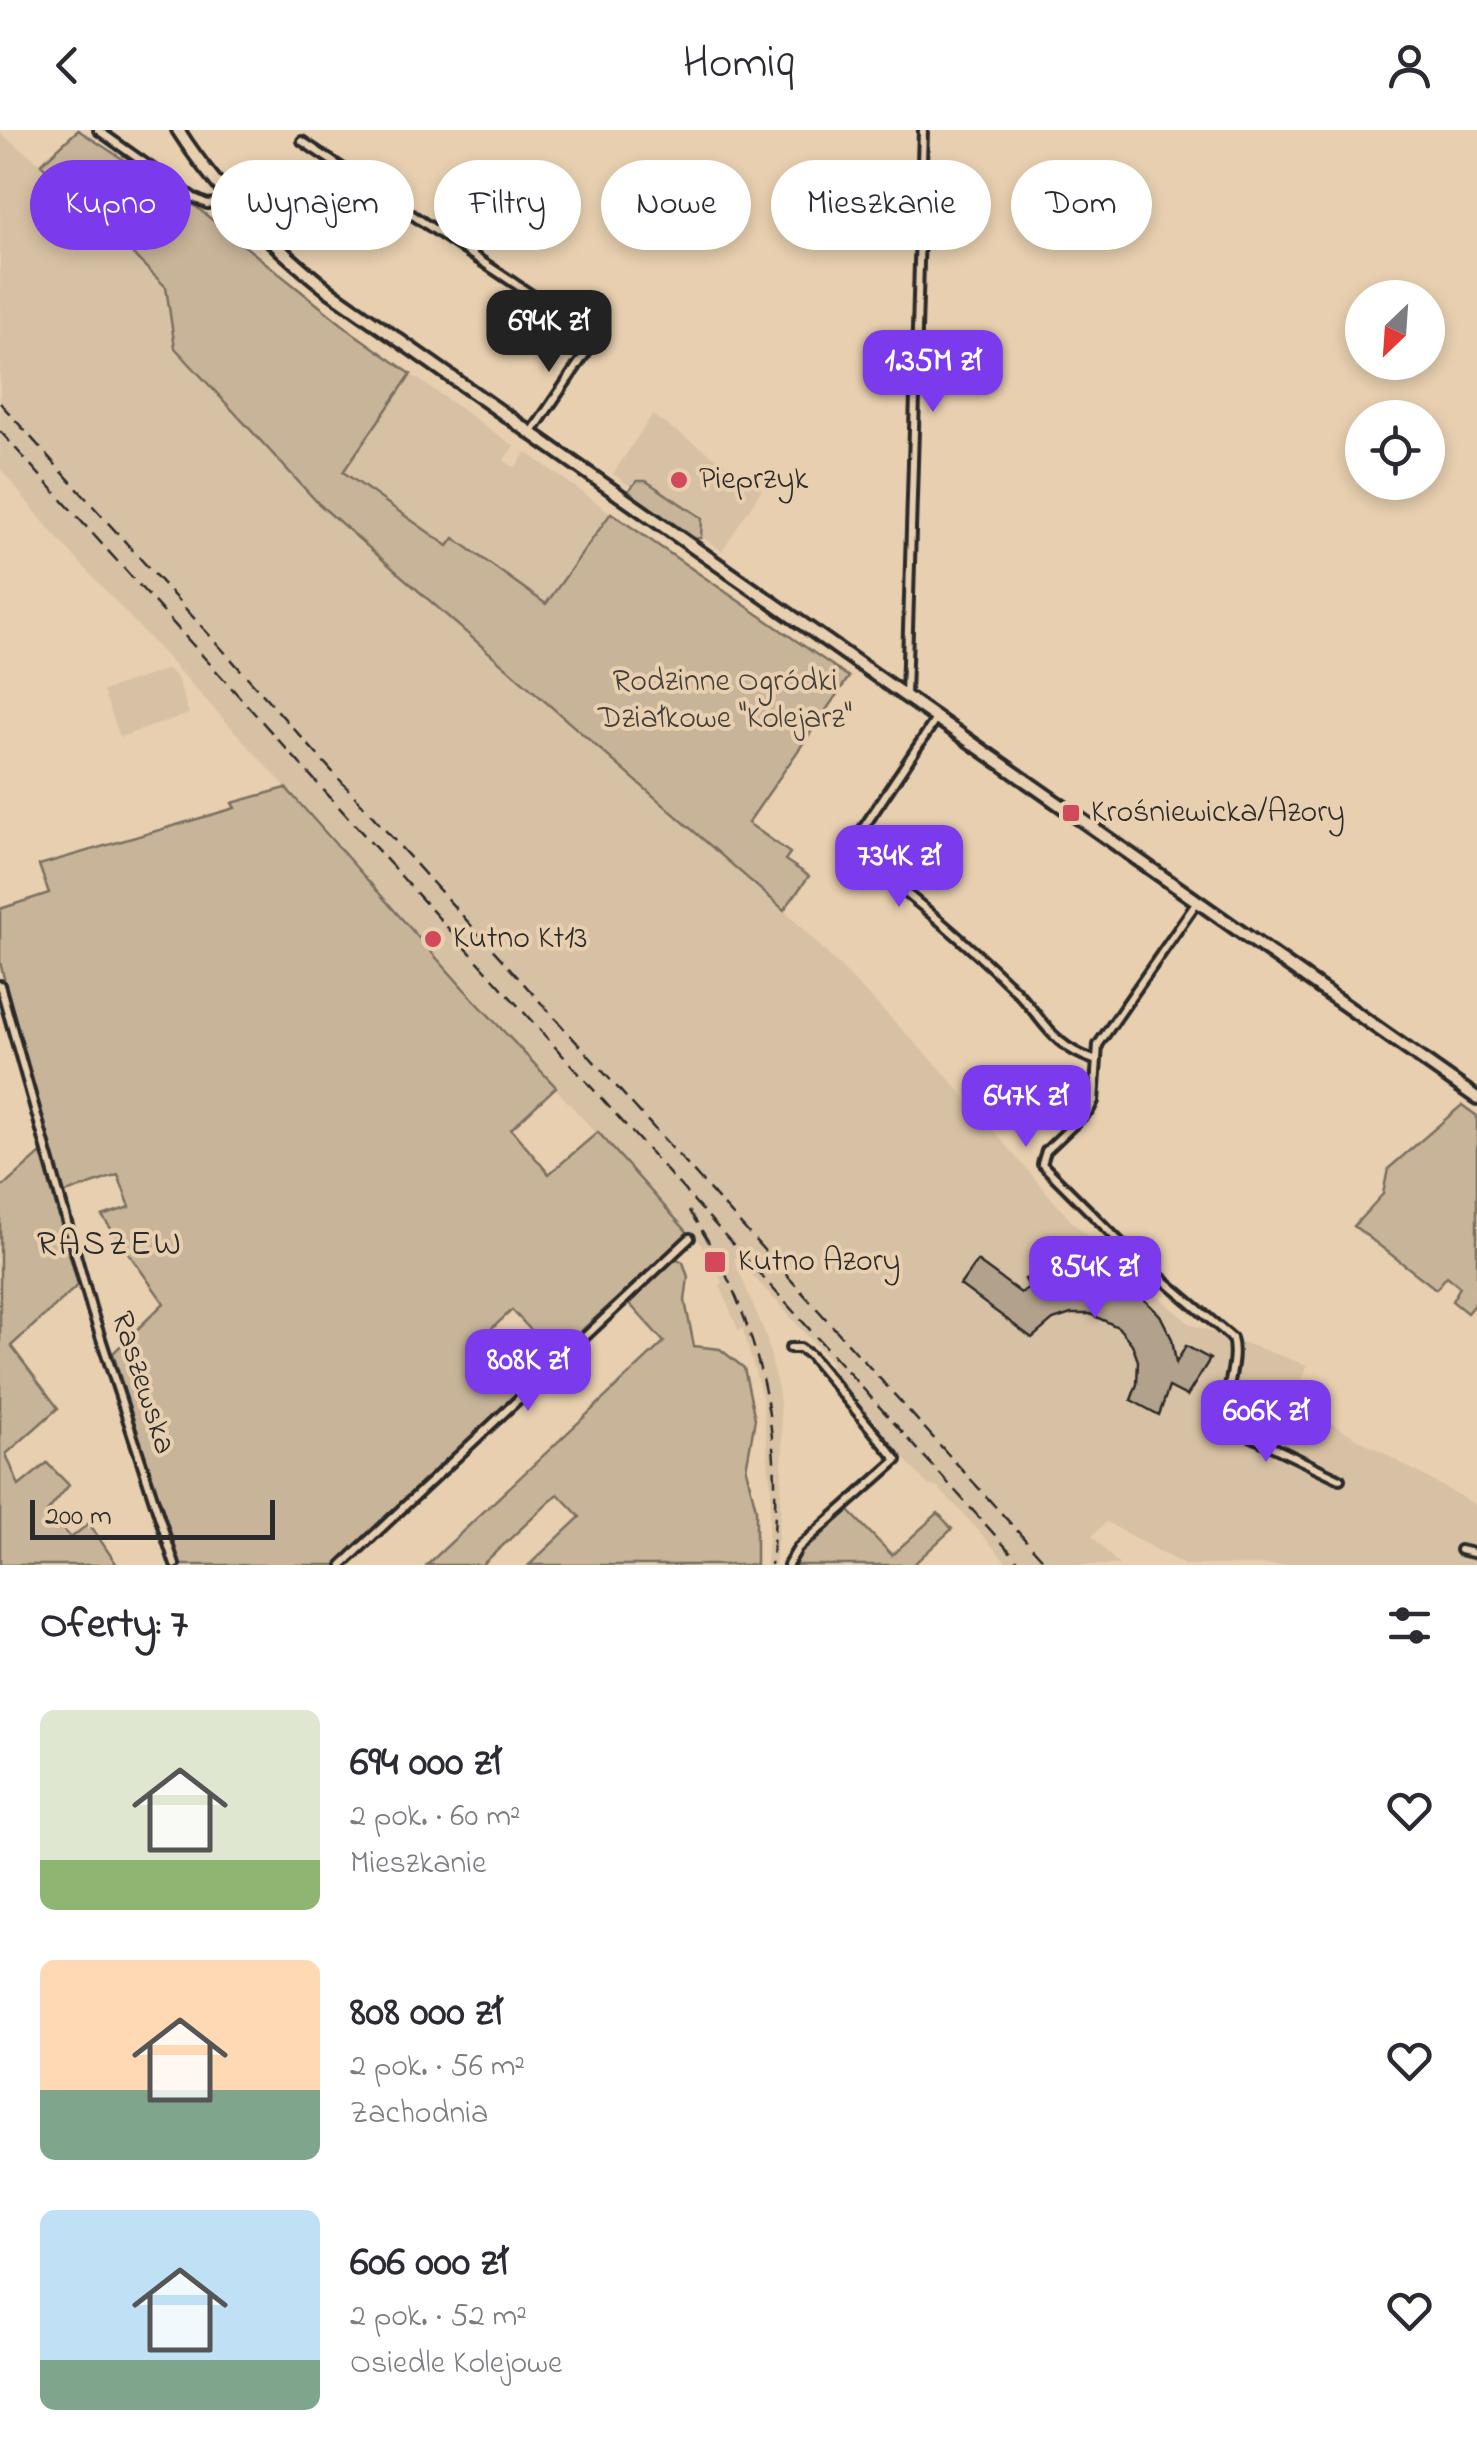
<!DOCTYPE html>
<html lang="pl">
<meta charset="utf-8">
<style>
:root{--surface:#fff;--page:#f2f2f3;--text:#2b2b33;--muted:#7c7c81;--accent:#7c3aed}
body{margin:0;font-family:"Indie Flower",sans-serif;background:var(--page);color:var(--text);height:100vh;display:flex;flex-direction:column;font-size:38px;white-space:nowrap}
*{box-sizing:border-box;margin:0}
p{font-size:32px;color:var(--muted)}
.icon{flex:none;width:55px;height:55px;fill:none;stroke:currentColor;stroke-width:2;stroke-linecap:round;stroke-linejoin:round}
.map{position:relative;height:1435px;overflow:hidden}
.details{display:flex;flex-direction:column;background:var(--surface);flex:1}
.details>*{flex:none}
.top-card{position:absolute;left:30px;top:30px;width:1418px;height:90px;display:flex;gap:20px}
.needle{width:65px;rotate:205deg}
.controls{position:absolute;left:1345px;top:150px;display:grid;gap:20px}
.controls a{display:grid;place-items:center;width:100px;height:100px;border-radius:50%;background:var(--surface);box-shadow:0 5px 15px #0003;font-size:50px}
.scale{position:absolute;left:30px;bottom:25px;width:245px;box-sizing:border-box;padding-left:10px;border:5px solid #2b2b2b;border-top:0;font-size:28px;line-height:35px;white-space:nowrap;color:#2b2b2b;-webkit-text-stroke:8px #e7cfaf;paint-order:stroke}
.price{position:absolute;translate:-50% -85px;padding:0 22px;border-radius:20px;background:var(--accent);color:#fff;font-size:32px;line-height:65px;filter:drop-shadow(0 2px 5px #0008)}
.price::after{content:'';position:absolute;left:50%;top:60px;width:30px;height:22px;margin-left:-15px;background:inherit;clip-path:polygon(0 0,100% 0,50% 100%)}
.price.active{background:#222;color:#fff}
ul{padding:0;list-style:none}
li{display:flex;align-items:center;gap:30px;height:250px;padding:0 40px}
li span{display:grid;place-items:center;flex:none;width:280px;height:200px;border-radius:15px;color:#555}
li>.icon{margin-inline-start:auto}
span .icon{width:120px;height:120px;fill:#fffc;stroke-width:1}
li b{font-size:42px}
h2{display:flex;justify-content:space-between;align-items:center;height:120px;padding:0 40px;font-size:42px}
.tag{padding:0 35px;border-radius:45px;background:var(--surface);box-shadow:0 5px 15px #0003;font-size:35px;line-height:90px}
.tag.active{background:var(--accent);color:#fff}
header{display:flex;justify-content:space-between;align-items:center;height:130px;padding:0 40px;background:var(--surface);font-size:45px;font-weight:600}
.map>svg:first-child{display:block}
.built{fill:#d7c1a4}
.green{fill:#c8b499;stroke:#7a7062;stroke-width:2.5}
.building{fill:#b2a18b;stroke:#2b2b2b;stroke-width:2.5}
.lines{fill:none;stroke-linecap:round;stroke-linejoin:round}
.street-casing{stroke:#2b2b2b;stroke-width:14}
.primary-casing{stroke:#2b2b2b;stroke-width:18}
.street{stroke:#e7cfaf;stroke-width:6}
.primary{stroke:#e7cfaf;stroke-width:10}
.rail{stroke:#2b2b2b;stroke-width:2.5;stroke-dasharray:15 8;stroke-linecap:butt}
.poi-dot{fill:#d1495b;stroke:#e7cfaf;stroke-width:4}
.labels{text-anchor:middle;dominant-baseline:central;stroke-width:8;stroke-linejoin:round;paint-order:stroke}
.poi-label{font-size:32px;fill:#2b2b2b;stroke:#e7cfaf;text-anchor:start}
.park-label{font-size:32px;fill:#43403c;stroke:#e7cfaf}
.street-label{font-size:32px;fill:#2b2b2b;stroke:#e7cfaf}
.neighbourhood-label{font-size:35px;letter-spacing:2.5px;fill:#2b2b2b;stroke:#e7cfaf}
</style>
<header><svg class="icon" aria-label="back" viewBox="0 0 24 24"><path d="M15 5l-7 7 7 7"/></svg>Homiq<svg class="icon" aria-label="person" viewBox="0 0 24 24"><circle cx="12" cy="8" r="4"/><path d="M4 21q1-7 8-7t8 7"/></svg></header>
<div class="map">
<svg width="1477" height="1435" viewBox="0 0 1477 1435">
<rect width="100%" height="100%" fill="#e7cfaf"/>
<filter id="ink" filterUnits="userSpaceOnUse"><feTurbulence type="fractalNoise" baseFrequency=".01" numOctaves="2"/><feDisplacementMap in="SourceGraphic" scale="20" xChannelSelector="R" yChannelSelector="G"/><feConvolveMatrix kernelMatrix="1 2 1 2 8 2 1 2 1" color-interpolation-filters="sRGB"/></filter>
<g filter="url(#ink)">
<path class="built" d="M0,3L54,43L166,157L175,218L319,374L784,780L938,936L1072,1092L1190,1194L1307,1235L1293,1272L1477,1376V1435H1184L1106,1392L1092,1406L1119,1435H1009L959,1379L938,1358L928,1355L877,1298V1293L830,1239L832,1233L736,1127L734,1129L766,1206L779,1264L783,1319L780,1382L775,1435H766L771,1360L762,1267L743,1199L738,1200L720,1155L723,1153L694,1102L689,1104L464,859L338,714L50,400L0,338Z
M411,244L514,316L504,330L515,338L526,322L611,383L547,475L455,409L448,416L343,342Z
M652,285L762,359L722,421L613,344Z
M168,539L177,548L189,584L120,607L103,561Z"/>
<path class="green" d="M78,0L195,76L353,203L411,244L343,342L448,416L454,408L546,474L611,383L849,547L748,693L790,723L785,730L809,746L784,780L319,374L175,218L166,157L41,34Z
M637,351H646L702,388L701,408L692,409L627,362Z
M286,658L464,859L556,957L511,999L549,1044L598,1002L689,1104L554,1225L512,1180L488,1202L533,1251L337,1435H177L113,1223L164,1173L102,1086L130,1077L118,1045L63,1064L46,1017L0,832V779L49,763L39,735L235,678L232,673Z
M1462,975L1477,986V1171L1467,1183L1452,1171L1460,1157L1447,1146L1436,1159L1354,1096L1383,1064L1388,1039Z
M41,1023L78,1155L11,1216L58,1278L6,1324L19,1356L47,1333L69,1355L47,1382L71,1408L89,1393L117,1435H0V1053L4,1056Z
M675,1128L683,1132L688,1147L685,1171L694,1216L720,1219L744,1238L755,1289L746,1339L756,1379V1435H529L580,1387L558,1364L482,1435H427L664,1212L627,1171Z
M846,1378L892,1425L938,1383L952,1399L913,1435H791L799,1420Z"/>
<path class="building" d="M977,1131L1021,1163L1029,1157L1025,1149L1054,1136L1075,1133L1107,1137L1104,1146L1131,1157L1160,1185L1172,1209L1176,1233L1186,1216L1210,1229L1187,1266L1169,1257L1159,1285L1131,1270L1137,1254L1138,1231L1132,1214L1118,1197L1090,1184H1071L1053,1190L1032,1208L960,1155Z"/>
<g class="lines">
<defs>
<path id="street" d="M98,0L194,68L207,74L231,71
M302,11L596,208L532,302
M906,566L923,0
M936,589L856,709V724C912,766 965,811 1015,860C1045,890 1049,914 1094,930
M1197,772L1098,915L1094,971L1090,979L1046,1021L1042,1034L1126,1118L1232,1208C1240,1237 1218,1271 1231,1297L1340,1349
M0,855L92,1181L175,1435
M1460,1420L1477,1424
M342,1435L690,1108
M788,1435L798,1418L897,1330L810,1225L800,1218H790"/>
<path id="primary" d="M178,0C218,63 271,115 329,161L1477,968"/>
</defs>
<use href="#street" class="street-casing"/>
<use href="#primary" class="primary-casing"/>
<use href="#street" class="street"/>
<use href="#primary" class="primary"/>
<path class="rail" d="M0,273L1048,1435
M0,301L1022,1435
M689,1081C761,1186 786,1310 771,1435"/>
</g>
</g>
<g class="poi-dot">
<circle cx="679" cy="350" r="10"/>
<rect x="1061" y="673" width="20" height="20" rx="5"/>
<circle cx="433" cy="809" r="10"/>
<rect x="703" y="1120" width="24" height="24" rx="5"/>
</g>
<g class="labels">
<g class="poi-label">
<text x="699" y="350">Pieprzyk</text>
<text x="1091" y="683">Krośniewicka/Azory</text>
<text x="453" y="809">Kutno Kt13</text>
<text x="738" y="1132">Kutno Azory</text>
</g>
<g class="park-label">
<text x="725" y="552">Rodzinne Ogródki<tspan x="725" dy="37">Działkowe "Kolejarz"</tspan></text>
</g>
<g class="street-label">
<text transform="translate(142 1253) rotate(72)">Raszewska</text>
</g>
<g class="neighbourhood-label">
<text x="110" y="1115">RASZEW</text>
</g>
</g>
</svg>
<div class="controls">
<a><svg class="needle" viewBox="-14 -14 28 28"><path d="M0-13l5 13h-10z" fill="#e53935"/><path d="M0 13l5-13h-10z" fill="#7c7c81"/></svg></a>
<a><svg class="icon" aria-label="locate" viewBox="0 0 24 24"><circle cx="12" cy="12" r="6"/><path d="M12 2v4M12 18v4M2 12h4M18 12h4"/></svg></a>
</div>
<div class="scale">200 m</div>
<b class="price active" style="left:549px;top:245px">694K zł</b>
<b class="price" style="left:933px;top:285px">1.35M zł</b>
<b class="price" style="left:899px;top:780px">734K zł</b>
<b class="price" style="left:1026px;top:1020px">647K zł</b>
<b class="price" style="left:1095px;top:1191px">854K zł</b>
<b class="price" style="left:528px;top:1284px">808K zł</b>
<b class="price" style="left:1266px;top:1335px">606K zł</b>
<div class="top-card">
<a class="tag active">Kupno</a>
<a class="tag">Wynajem</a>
<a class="tag">Filtry</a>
<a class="tag">Nowe</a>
<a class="tag">Mieszkanie</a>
<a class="tag">Dom</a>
</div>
</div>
<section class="details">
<h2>Oferty: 7<svg class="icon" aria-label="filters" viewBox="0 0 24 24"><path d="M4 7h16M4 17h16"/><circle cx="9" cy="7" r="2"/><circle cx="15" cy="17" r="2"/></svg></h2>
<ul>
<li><span style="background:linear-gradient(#dfe7d0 75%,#8fb573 0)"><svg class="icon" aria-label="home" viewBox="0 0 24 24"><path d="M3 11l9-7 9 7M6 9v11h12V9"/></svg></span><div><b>694 000 zł</b><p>2 pok. · 60 m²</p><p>Mieszkanie</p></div><svg class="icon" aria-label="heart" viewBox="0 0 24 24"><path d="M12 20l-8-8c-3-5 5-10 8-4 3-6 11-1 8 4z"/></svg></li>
<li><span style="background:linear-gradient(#ffd9b3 65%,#7fa58c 0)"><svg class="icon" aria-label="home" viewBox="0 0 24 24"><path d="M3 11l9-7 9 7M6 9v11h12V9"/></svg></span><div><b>808 000 zł</b><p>2 pok. · 56 m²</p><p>Zachodnia</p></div><svg class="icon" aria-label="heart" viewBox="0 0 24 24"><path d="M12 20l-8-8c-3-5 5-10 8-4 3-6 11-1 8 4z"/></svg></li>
<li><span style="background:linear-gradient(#bfe0f5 75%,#7fa58c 0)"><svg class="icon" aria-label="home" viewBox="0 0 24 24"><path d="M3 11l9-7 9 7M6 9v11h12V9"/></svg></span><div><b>606 000 zł</b><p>2 pok. · 52 m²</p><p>Osiedle Kolejowe</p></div><svg class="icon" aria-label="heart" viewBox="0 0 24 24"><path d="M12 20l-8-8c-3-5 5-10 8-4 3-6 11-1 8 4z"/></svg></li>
</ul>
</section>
